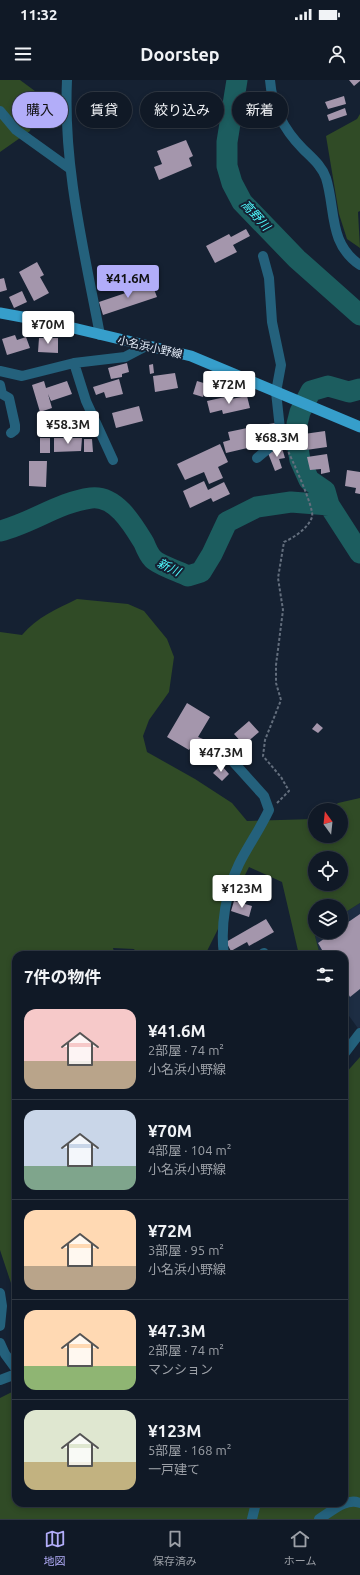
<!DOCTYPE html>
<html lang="ja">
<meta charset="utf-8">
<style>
:root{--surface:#101926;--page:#19222e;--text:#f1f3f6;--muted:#9ca0a7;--line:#303843;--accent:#b2adf9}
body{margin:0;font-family:Ubuntu,"Noto Sans JP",sans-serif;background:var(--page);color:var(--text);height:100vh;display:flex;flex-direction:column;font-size:15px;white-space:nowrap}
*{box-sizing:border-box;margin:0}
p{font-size:13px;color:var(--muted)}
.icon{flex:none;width:22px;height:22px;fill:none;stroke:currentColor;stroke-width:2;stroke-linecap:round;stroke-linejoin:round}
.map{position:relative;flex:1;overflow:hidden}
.panel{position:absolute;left:12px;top:871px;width:336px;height:556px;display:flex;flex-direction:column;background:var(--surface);border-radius:12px;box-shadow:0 2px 6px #0003,0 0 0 1px var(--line)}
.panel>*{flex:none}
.top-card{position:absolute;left:12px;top:12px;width:336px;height:36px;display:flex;gap:8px}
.needle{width:26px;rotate:345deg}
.controls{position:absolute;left:308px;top:723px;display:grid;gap:8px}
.controls a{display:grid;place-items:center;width:40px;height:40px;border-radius:50%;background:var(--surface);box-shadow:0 2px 6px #0003,0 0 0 1px var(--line);font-size:20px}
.price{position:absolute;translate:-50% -34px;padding:0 9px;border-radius:4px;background:#fff;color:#222;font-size:13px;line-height:26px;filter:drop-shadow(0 1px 2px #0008)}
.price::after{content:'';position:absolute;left:50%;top:24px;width:12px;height:9px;margin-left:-6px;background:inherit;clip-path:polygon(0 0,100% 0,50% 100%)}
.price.current{background:var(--accent);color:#111}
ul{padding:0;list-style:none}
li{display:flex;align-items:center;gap:12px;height:100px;padding:0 12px}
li+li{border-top:1px solid var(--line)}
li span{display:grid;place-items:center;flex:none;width:112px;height:80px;border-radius:12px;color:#555}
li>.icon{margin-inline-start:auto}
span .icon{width:48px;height:48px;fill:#fffc;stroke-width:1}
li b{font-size:17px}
h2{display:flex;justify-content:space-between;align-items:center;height:48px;padding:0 12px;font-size:17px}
.tag{padding:0 14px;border-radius:18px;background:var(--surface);box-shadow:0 2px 6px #0003,0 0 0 1px var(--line);font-size:14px;line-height:36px}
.tag.current{background:var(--accent);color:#111}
.status{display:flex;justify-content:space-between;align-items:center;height:28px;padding:0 20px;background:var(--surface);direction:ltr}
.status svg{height:11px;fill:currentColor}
header{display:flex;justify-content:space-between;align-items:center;height:52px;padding:0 12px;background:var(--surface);font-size:18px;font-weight:600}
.tabs{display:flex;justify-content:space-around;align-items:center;height:56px;border-top:1px solid var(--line);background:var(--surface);font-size:11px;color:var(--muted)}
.tabs a{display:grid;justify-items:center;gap:2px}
.tabs .current{color:var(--accent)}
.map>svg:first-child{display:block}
.built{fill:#1d2d43}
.green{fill:#304b26;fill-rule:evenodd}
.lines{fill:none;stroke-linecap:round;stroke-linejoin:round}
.river{stroke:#1c5d5f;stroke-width:21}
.building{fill:#a496ac}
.path{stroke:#636e7d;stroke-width:2;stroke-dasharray:3 2;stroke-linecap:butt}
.minor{stroke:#24617c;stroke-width:10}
.primary{stroke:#369ecb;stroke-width:11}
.labels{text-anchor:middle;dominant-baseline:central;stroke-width:4;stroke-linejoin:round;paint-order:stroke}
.street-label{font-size:11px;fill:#e7effb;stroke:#152132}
.water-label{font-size:12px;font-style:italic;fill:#4ffbfe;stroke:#152132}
</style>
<div class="status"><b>11:32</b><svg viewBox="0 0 49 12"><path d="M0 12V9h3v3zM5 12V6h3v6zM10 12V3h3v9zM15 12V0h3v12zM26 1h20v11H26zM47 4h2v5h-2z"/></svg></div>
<header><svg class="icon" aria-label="menu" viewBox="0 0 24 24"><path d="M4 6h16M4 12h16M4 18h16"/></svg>Doorstep<svg class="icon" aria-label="person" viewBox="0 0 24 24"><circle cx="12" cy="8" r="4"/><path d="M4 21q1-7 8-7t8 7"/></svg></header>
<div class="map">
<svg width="360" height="1439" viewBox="0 0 360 1439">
<rect width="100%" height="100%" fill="#152132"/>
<path class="built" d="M360,823V951L344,929V875H320L314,852H341V835Z"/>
<path class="green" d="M0,0H20L39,14L30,51L0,72Z
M360,34V131L358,132L360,168L347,159L339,134L326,56L357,39Z
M77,519L128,524L144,531L167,559L174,577L169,612L149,640L143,656L147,672L195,699L232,723L247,741L315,739V756H341V730H330L338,723L360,718V823L341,835V826H315L314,852L320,875H299L282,802L249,787L205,875H138L134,869L113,868L115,875H16V1211L13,1209L0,1170V552L22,555C37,537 57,529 77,519ZM315,778H341V804H315Z
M360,977V1439H0V1318L16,1310V1423H344V995Z"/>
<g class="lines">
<path class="river" d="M237,0L227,62V86L232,103L242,122L297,179L360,235
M360,309L349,312L328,306L311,311L300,332L297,344L296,358L300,380L309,400L325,411L329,425L360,473
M0,451C32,443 59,422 91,418C116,415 133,445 144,463C146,468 149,475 153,479C159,485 180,492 188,496L201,492L212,474L227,442L257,427L291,422L329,425"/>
</g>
<path class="building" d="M349,0H360V1L354,6Z
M344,16L346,24L328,29L325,22Z
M345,28L347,35L329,41L327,35Z
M182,29L185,42L158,47L155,35Z
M186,60L193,76L189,78L192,86L159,100L154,87L162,84L157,71Z
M246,149L250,156L233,165L237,172L215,183L206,166L229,154L231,157Z
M37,182L44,195L40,197L49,213L34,221L19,192Z
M4,198L7,210L0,212V199Z
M152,204L157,217L103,235L99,222Z
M22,211L27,222L14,228L9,217Z
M15,255L17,260L26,257L30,268L7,275L2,259Z
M39,258H58V273L38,272Z
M127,283L129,292L122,294V297L111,299L108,288Z
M153,284L154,293L150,294L149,285Z
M175,293L178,308L155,312L153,296Z
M119,299L123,314L106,318L104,312L96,315L93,307Z
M44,301L46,308L67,301L72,314L51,321L48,314L52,328L40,332L32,305Z
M197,301L207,304L203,317L193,314Z
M247,316L250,328L223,334L222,330L210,333L207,321L225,317L226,320Z
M139,326L143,341L116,348L112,333Z
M72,333L77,345L57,352L53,339Z
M275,343L276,351L257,354L256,346Z
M252,347L256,366L226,373L223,362L230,360L228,352Z
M325,351L327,367L306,370L304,354Z
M40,358H50V373H40Z
M54,358H82L81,371L54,372Z
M84,359H92L93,372H84Z
M220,364L228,382L218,387L223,398L209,404L204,392L185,400L177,384Z
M282,368L285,378L279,379L282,388L275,391L268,373Z
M327,374L330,392L321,394V389L310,390L307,377Z
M29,381H47L46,407L29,406Z
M347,390L360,392V414L355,413L356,408L345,406Z
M204,401L208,410L224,402L230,414L213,422L211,418L190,428L183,411Z
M187,623L210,637L198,657L203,659L198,668L192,665L189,670L167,657Z
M249,641L259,652L244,665L234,654Z
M317,643L323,648L318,653L312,649Z
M221,685L229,694L222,701L213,693Z
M234,821L252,826L249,837L231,831Z
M360,834V909L350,917L344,906V875H325L318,863L334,852H341V847Z
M266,839L274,852L249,866L247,862L231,871L226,862Z"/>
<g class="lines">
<path class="path" d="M277,723L289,711L281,697L263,676L265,660L281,620L276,603V585L283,530L278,498L284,462C294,458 309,447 312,437C315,429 291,377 286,367"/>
<path class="minor" d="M67,0C63,86 84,170 100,255
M270,0C272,28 284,50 303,69C312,78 322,86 326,98C336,130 328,163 360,185
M0,31L16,50L69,88
M74,283L125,277L146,266
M0,291L22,296L74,283L86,321L113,380
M0,305L2,314L9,318L15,345V350L11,353
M257,378L281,358L276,312L281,285L272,242L269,198L263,176
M218,665L264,716L269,730C260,749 248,766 239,784C226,811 220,846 224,875
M261,875L264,873
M344,974L360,953
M0,1213L2,1226L0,1246
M0,1263L5,1274L16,1289
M0,1300L16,1294
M252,1439L256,1423
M319,1439C331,1432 346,1417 360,1423"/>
<path class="primary" d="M0,233L44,241L191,276L360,347"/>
</g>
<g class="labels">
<g class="street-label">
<text transform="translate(150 267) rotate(13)">小名浜小野線</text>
</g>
<g class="water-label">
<text transform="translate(256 135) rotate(48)">高野川</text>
<text transform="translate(169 487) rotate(26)">新川</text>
</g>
</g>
</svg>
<div class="controls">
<a><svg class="needle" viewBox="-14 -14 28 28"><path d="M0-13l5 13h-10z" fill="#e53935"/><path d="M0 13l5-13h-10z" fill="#9ca0a7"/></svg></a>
<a><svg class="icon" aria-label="locate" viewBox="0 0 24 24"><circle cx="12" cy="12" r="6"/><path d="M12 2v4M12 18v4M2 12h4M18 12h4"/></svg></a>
<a><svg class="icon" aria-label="layers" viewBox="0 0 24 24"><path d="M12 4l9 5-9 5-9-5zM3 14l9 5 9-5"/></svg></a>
</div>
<b class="price current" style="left:128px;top:219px">¥41.6M</b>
<b class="price" style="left:48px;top:265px">¥70M</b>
<b class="price" style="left:229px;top:325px">¥72M</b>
<b class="price" style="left:68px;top:365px">¥58.3M</b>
<b class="price" style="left:277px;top:378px">¥68.3M</b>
<b class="price" style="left:221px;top:693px">¥47.3M</b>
<b class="price" style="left:242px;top:829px">¥123M</b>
<div class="top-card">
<a class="tag current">購入</a>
<a class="tag">賃貸</a>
<a class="tag">絞り込み</a>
<a class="tag">新着</a>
</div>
<section class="panel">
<h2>7件の物件<svg class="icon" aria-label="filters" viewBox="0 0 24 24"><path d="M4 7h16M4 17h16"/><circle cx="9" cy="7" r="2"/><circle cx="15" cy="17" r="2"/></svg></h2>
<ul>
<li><span style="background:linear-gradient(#f6c9c9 65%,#b9a48a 0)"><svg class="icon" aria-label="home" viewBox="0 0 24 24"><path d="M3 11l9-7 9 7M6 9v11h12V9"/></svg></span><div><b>¥41.6M</b><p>2部屋 · 74 m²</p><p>小名浜小野線</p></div></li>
<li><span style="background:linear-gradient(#c9d6e8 70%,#7fa58c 0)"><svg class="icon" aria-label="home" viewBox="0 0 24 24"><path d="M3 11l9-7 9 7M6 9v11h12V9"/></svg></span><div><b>¥70M</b><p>4部屋 · 104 m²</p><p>小名浜小野線</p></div></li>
<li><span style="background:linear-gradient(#ffd9b3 70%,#b9a48a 0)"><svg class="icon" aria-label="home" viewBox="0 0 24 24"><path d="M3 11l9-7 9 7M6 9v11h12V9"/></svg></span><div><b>¥72M</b><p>3部屋 · 95 m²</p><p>小名浜小野線</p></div></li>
<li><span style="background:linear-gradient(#ffd9b3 70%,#8fb573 0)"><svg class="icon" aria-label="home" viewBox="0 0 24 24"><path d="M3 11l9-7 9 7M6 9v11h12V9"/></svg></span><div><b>¥47.3M</b><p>2部屋 · 74 m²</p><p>マンション</p></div></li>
<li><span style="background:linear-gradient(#dfe7d0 65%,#c2b280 0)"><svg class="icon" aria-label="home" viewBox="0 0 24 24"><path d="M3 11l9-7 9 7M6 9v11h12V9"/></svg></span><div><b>¥123M</b><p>5部屋 · 168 m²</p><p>一戸建て</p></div></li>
</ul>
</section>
</div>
<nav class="tabs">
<a class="current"><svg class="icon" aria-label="map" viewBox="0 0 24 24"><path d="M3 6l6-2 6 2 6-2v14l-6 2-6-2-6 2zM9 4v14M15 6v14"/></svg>地図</a>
<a><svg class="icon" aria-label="saved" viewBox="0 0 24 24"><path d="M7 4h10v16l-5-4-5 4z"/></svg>保存済み</a>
<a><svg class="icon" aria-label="home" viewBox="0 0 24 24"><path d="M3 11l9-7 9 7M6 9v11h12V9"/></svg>ホーム</a>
</nav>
